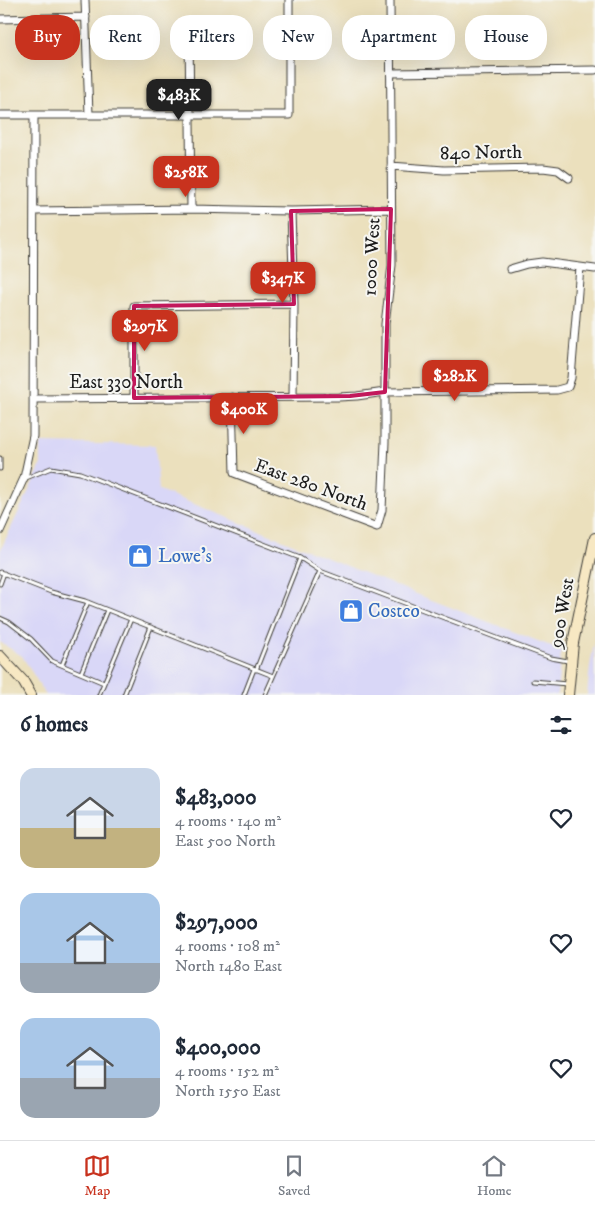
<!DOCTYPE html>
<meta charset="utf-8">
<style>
:root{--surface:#fff;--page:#f2f2f3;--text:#1f2937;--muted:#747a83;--line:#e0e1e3;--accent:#c8321e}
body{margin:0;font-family:"IM FELL DW Pica",serif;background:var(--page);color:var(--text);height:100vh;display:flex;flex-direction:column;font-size:19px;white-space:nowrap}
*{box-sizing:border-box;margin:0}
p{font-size:16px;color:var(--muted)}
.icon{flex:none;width:28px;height:28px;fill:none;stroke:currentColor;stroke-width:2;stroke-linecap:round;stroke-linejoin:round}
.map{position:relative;height:695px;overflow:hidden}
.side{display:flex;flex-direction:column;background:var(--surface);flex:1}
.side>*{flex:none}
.hud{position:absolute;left:15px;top:15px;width:565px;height:45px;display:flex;gap:10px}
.price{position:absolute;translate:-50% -42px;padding:0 11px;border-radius:10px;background:var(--accent);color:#fff;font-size:16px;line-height:32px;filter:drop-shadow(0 1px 2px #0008)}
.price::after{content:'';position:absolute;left:50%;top:30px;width:15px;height:11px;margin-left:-8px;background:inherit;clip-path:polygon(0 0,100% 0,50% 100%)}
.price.on{background:#222;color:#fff}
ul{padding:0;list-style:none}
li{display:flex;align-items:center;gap:15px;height:125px;padding:0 20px}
li span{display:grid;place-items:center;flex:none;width:140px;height:100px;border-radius:15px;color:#555}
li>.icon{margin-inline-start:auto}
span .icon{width:60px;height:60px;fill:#fffc;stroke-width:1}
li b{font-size:21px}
h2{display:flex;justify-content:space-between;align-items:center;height:60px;padding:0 20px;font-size:21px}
.chip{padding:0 18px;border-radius:20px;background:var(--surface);box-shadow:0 5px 20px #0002;font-size:18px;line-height:45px}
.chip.on{background:var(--accent);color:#fff}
.tab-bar{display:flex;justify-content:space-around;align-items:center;height:70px;border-top:1px solid var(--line);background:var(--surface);font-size:14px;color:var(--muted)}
.tab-bar a{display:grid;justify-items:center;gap:2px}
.tab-bar .on{color:var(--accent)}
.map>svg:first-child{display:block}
.built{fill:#d9d7f7}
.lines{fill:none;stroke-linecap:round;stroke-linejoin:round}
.lane-casing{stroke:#3b3934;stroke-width:5}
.street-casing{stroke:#3b3934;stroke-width:9}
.secondary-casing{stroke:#3b3934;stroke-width:12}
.lane{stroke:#fff;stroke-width:3}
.street{stroke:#fff;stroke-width:7}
.secondary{stroke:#f7e8c3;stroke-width:10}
.marked{fill:none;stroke:#c2185b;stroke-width:4;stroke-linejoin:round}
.labels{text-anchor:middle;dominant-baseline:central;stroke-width:4;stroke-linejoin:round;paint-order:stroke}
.street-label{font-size:19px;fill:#1c1c1c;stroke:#f6f6f2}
.shop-label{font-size:19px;fill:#366cbe;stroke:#f6f6f2;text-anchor:start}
</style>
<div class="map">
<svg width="595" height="695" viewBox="0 0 595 695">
<rect width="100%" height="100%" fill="#f6f6f2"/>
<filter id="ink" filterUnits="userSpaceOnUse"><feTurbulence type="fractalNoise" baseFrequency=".02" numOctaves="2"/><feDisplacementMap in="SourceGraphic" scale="10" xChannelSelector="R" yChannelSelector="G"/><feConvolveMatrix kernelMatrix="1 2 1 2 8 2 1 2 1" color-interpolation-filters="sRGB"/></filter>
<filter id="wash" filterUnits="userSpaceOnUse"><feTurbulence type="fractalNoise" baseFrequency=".0096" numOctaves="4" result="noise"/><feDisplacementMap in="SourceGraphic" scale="20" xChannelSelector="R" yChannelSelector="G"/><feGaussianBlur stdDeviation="1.12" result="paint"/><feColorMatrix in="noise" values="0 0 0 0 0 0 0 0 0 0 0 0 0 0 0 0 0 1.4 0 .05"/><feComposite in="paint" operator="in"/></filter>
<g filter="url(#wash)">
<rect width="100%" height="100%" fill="#ebe0bd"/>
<path class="built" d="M41,443L155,445L159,490L429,599L561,650L557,695H46L22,656L0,642V551L41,465Z
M594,643L595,695H587L590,666Z"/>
</g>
<g filter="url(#ink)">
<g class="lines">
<defs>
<path id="lane" d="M0,458V469
M26,478L51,468L80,473L300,558L256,670
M300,558L320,571
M0,572L51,592L85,601L273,676
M0,584L4,573
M0,618L9,622L31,639L52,661L104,683
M62,665L88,602
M81,673L107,610
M533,681L567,684
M99,695L131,619
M124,695L151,627
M244,695L254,669
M265,695L320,571L505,641L551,658L568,661"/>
<path id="street" d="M85,0L89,115
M0,19L86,17
M189,33L191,209
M391,73L595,70
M0,115H289V0
M391,166L444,170L543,168L558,170L569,178
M34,211L191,209L291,211L391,209
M291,211L294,304L293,397
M510,269L527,264L542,262L595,269
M232,397L234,473L377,527L382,510L385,442V324L392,265L390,0
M134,398V306L294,304
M33,399L339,397L357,396L385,392L557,390L568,387L571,378L580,267
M0,531L24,478L33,436L34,115"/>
<path id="secondary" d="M0,656L23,681L31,695
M568,695L573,643L595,538"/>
</defs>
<use href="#lane" class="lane-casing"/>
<use href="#street" class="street-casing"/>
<use href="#secondary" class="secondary-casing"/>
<use href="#lane" class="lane"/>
<use href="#street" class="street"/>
<use href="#secondary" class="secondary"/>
</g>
</g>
<path class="marked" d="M391,209L385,392L350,396L134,398V306L294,304L291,211Z"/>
<defs>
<symbol id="shop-square" viewBox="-11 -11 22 22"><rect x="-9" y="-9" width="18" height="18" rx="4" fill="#3f7fe0" stroke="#f6f6f2"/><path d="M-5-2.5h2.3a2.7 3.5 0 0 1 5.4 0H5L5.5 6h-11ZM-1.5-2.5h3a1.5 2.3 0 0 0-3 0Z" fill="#fff"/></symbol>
</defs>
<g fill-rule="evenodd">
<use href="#shop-square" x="126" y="542" width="28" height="28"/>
<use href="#shop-square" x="337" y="597" width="28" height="28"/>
</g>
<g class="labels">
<g class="street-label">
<text transform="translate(481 153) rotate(-1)">840 North</text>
<text transform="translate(372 257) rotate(-87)">1000 West</text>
<text x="126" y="382">East 330 North</text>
<text transform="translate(311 485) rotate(20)">East 280 North</text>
<text transform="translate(562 613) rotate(-80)">900 West</text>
</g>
<g class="shop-label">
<text x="158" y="556">Lowe's</text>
<text x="368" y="611">Costco</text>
</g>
</g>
</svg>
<b class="price on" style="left:179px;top:121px">$483K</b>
<b class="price" style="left:186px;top:198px">$258K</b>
<b class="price" style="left:283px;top:304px">$347K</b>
<b class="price" style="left:145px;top:352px">$297K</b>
<b class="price" style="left:455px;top:402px">$282K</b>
<b class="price" style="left:244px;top:435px">$400K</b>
<div class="hud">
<a class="chip on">Buy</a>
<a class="chip">Rent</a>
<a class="chip">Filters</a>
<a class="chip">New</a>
<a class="chip">Apartment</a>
<a class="chip">House</a>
</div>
</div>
<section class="side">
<h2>6 homes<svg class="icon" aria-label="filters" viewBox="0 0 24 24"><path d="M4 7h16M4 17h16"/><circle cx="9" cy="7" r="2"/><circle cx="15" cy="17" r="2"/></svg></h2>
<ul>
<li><span style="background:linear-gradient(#c9d6e8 60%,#c2b280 0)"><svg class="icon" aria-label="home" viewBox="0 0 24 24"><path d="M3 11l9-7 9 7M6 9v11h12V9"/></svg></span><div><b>$483,000</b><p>4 rooms · 140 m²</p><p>East 500 North</p></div><svg class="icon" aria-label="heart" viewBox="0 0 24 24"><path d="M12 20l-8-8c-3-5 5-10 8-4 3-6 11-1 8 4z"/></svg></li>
<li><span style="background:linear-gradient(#a9c7e8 70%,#9aa5b1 0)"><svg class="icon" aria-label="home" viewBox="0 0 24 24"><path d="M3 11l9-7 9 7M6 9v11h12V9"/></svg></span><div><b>$297,000</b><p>4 rooms · 108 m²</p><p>North 1480 East</p></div><svg class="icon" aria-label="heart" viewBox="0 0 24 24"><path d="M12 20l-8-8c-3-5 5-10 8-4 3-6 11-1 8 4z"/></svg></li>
<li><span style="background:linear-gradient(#a9c7e8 60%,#9aa5b1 0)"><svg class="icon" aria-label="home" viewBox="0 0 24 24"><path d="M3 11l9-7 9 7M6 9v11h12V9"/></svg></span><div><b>$400,000</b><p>4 rooms · 152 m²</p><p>North 1550 East</p></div><svg class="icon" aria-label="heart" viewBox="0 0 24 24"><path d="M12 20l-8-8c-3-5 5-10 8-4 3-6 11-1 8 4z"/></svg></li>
</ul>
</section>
<nav class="tab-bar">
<a class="on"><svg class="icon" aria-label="map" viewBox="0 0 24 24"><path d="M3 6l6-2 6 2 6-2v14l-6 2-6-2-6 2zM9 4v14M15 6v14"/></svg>Map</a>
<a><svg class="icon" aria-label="saved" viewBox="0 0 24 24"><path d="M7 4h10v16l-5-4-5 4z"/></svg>Saved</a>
<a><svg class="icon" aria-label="home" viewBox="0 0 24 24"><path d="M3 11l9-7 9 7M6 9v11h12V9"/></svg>Home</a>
</nav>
